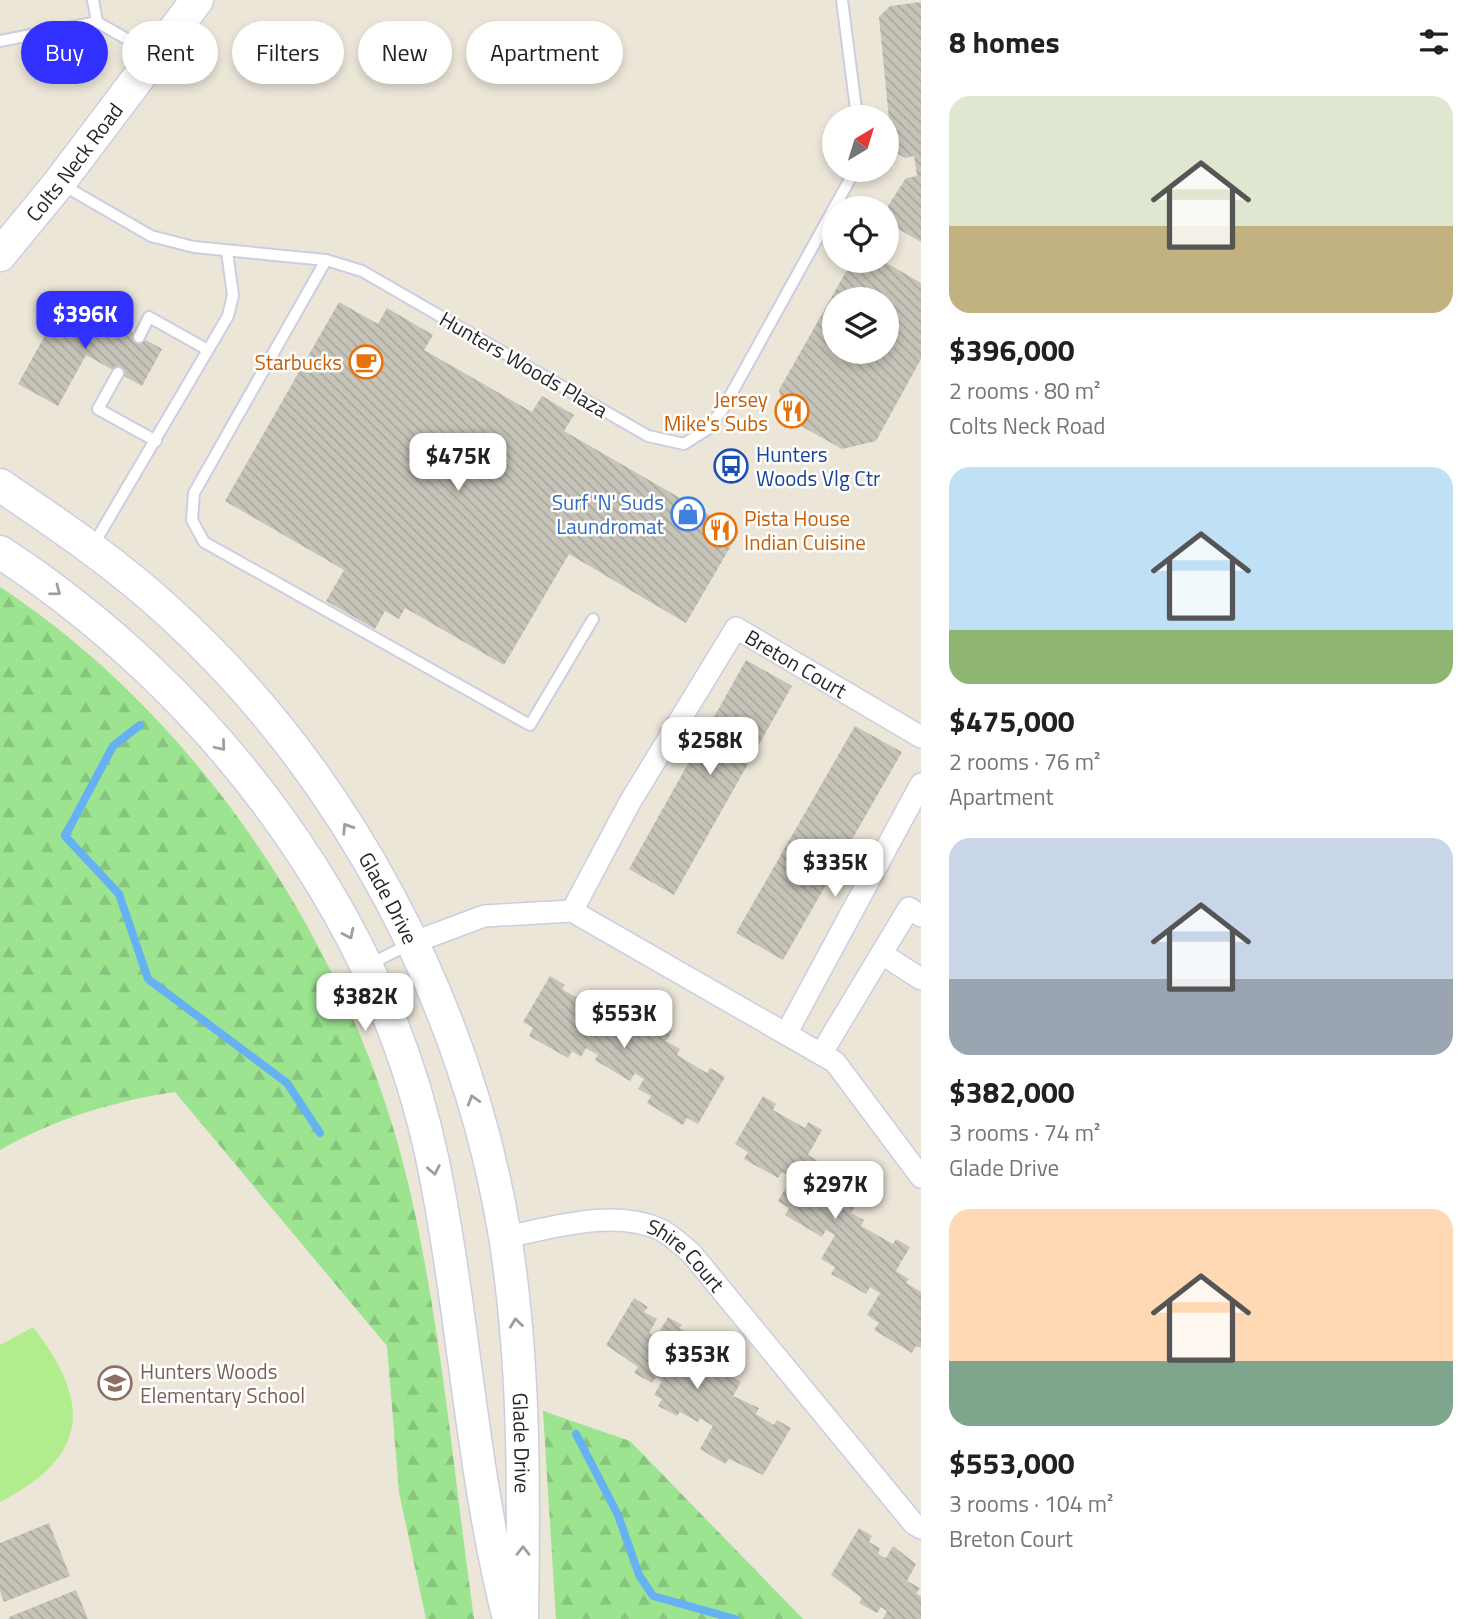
<!DOCTYPE html>
<meta charset="utf-8">
<style>
:root{--surface:#fff;--page:#f2f2f2;--text:#202124;--muted:#757577;--accent:#3230ff}
body{margin:0;font-family:"Titillium Web",sans-serif;background:var(--page);color:var(--text);height:100vh;display:flex;flex-direction:column;font-size:26px;white-space:nowrap}
*{box-sizing:border-box;margin:0}
p{font-size:23px;color:var(--muted)}
.icon{flex:none;width:38px;height:38px;fill:none;stroke:currentColor;stroke-width:2;stroke-linecap:round;stroke-linejoin:round}
.map{position:relative;flex:1;overflow:hidden}
.side{display:flex;flex-direction:column;background:var(--surface);width:560px}
.side>*{flex:none}
.guide{position:absolute;left:21px;top:21px;width:665px;height:63px;display:flex;gap:14px}
.needle{width:46px;rotate:38deg}
.tools{position:absolute;left:822px;top:105px;display:grid;gap:14px}
.tools a{display:grid;place-items:center;width:77px;height:77px;border-radius:50%;background:var(--surface);box-shadow:0 4px 10px #0003;font-size:35px}
.price{position:absolute;translate:-50% -60px;padding:0 16px;border-radius:14px;background:#fff;color:#222;font-size:23px;line-height:46px;filter:drop-shadow(0 2px 4px #0008)}
.price::after{content:'';position:absolute;left:50%;top:42px;width:21px;height:16px;margin-left:-10px;background:inherit;clip-path:polygon(0 0,100% 0,50% 100%)}
.price.on{background:var(--accent);color:#fff}
ul{padding:0;list-style:none}
li{display:grid;align-content:center;gap:14px;height:371px;padding:0 28px}
li span{display:grid;place-items:center;height:217px;border-radius:21px;color:#555}
li>.icon{margin-inline-start:auto}
span .icon{width:126px;height:126px;fill:#fffc;stroke-width:1}
li b{font-size:30px}
h2{display:flex;justify-content:space-between;align-items:center;height:84px;padding:0 28px;font-size:30px}
.chip{padding:0 24px;border-radius:32px;background:var(--surface);box-shadow:0 4px 10px #0003;font-size:24px;line-height:63px}
.chip.on{background:var(--accent);color:#fff}
main{display:flex;flex:1;min-height:0}
.map>svg:first-child{display:block}
.forest{fill:url(#forest-firs)}
.pitch{fill:#b1ed8c}
.lines{fill:none;stroke-linecap:round;stroke-linejoin:round}
.stream{stroke:#65b1f3;stroke-width:8}
.building{fill:url(#building-back-hatch);fill-rule:evenodd}
.lane-casing{stroke:#cdcde1;stroke-width:14}
.street-casing{stroke:#cdcde1;stroke-width:24}
.secondary-casing{stroke:#cdcde1;stroke-width:35}
.lane{stroke:#fff;stroke-width:10}
.street{stroke:#fff;stroke-width:21}
.secondary{stroke:#fff;stroke-width:32}
.oneway{stroke:#9e9e9e}
.labels{text-anchor:middle;dominant-baseline:central;stroke-width:5;stroke-linejoin:round;paint-order:stroke}
.street-label{font-size:21px;fill:#272727;stroke:#fff}
.food-label{font-size:21px;fill:#c56008;stroke:#fff;text-anchor:end}
.transit-label{font-size:21px;fill:#164399;stroke:#fff;text-anchor:start}
.shop-label{font-size:21px;fill:#366cbe;stroke:#fff;text-anchor:end}
.education-label{font-size:21px;fill:#785e54;stroke:#fff;text-anchor:start}
</style>
<main>
<div class="map">
<svg width="921" height="1619" viewBox="0 0 921 1619">
<defs>
<pattern id="forest-firs" width="22" height="20" patternUnits="userSpaceOnUse" patternTransform="scale(1.75)"><rect width="22" height="20" fill="#9de491"/><path d="M5 1l3.5 6h-7zM16 11l3.5 6h-7z" fill="#87c47d"/></pattern>
<pattern id="building-back-hatch" width="6" height="6" patternUnits="userSpaceOnUse" patternTransform="scale(1.75)"><rect width="6" height="6" fill="#c6c3b8"/><path d="M-1 5l2 2M0 0l6 6M5-1l2 2" fill="none" stroke="#aaa89e"/></pattern>
</defs>
<rect width="100%" height="100%" fill="#ebe6d8"/>
<path class="forest" d="M0,587C203,720 356,955 410,1191C442,1331 454,1477 474,1619H426L399,1492L387,1346L175,1092C114,1101 54,1119 0,1150Z
M543,1411L630,1441L803,1619H556Z"/>
<path class="pitch" d="M33,1327C92,1403 89,1456 0,1502V1345Z"/>
<g class="lines">
<path class="stream" d="M140,725L113,746L65,836L119,894L148,979L287,1083L320,1133
M576,1434L618,1515L639,1575L653,1596L735,1619"/>
</g>
<path class="building" d="M921,2V242L893,226L888,206L906,178L917,176L914,156L905,158L892,150L879,17L890,6Z
M852,261H883L921,283V359L876,441L842,449L785,417L779,390ZM835,299H887V352H835Z
M67,296L162,349L142,386L86,355L58,406L18,384Z
M339,302L378,324L387,308L433,335L424,350L532,412L542,396L574,415L564,431L739,532L686,623L569,554L504,665L405,608L399,619L385,611L375,629L326,601L344,570L225,501Z
M746,660L792,686L674,895L629,869Z
M855,726L902,752L783,960L736,933Z
M550,976L565,985L562,989L592,1007L596,1001L610,1010L616,999L628,1007L625,1012L657,1030L660,1025L672,1031L666,1041L680,1049L677,1055L707,1073L710,1068L725,1077L698,1124L687,1118L683,1125L647,1103L651,1096L638,1089L644,1079L635,1073L630,1081L595,1060L598,1055L586,1048L581,1057L572,1051L568,1058L529,1036L533,1028L523,1022Z
M763,1096L776,1104L773,1110L805,1128L808,1122L822,1130L808,1155L821,1163L818,1167L849,1185L852,1180L865,1189L851,1213L864,1220L861,1226L893,1244L896,1239L910,1247L896,1271L909,1279L906,1283L921,1292V1348L916,1346L912,1353L874,1330L879,1323L867,1315L880,1293L870,1287L866,1294L831,1274L835,1267L821,1259L835,1235L826,1230L822,1237L785,1215L789,1208L778,1201L792,1177L782,1172L778,1178L744,1159L748,1152L735,1144Z
M634,1298L648,1307L644,1312L657,1319L649,1333L656,1337L668,1317L682,1325L679,1328L691,1335L682,1349L694,1356L696,1352L709,1360L706,1366L725,1378L728,1374L741,1382L733,1396L759,1408L756,1414L774,1425L777,1420L791,1428L763,1475L729,1459L725,1464L700,1449L713,1426L700,1418L698,1422L680,1412L677,1416L658,1406L662,1399L654,1395L662,1381L656,1377L652,1383L634,1373L638,1367L606,1345Z
M49,1523L70,1576L4,1602L0,1591V1543Z
M859,1528L872,1536L869,1542L880,1548L878,1554L886,1558L893,1546L916,1564L907,1581L920,1588L916,1594L921,1596V1619H883L887,1611L881,1607L877,1613L859,1603L862,1598L831,1575Z
M76,1590L88,1619H10L9,1617Z"/>
<g class="lines">
<defs>
<path id="lane" d="M93,0L97,22
M842,0L857,117
M0,41L97,22L153,54
M61,184L151,236L194,247L326,260L362,271L648,436L684,444L709,428L724,407L855,170
M326,260L194,493L192,520L204,542L530,725L593,619
M139,337L149,317L208,350
M118,373L98,409L156,441
M92,547L228,316L233,295L227,252
M368,965L410,944"/>
<g id="street">
<path id="s1" d="M572,911L630,802L736,628L921,737"/>
<path d="M412,943L484,916L572,911L835,1062L921,1177"/>
<path d="M882,954L921,979"/>
<path d="M786,1034L921,784"/>
<path d="M821,1054L909,908L921,916"/>
<path id="s2" d="M505,1237C552,1228 615,1208 661,1230C672,1236 682,1245 691,1253L914,1524L921,1528"/>
</g>
<g id="secondary">
<path id="s3" d="M0,255L59,183L197,0"/>
<path id="s4" d="M0,485C59,525 117,564 169,612C346,773 466,1001 505,1236C525,1362 524,1492 522,1619"/>
<path d="M0,552C211,690 381,912 433,1162C464,1314 471,1468 509,1619"/>
</g>
</defs>
<use href="#lane" class="lane-casing"/>
<use href="#street" class="street-casing"/>
<use href="#secondary" class="secondary-casing"/>
<use href="#lane" class="lane"/>
<use href="#street" class="street"/>
<use href="#secondary" class="secondary"/>
</g>
<defs><path id="oneway-chevron" d="M-2-3.5L2.5 0L-2 3.5" fill="none" stroke-width="1.6" stroke-linecap="round" stroke-linejoin="round" transform="scale(1.75)"/></defs>
<g class="oneway">
<use href="#oneway-chevron" transform="translate(56 591) rotate(37)"/>
<use href="#oneway-chevron" transform="translate(221 746) rotate(50)"/>
<use href="#oneway-chevron" transform="translate(347 828) rotate(-123)"/>
<use href="#oneway-chevron" transform="translate(349 934) rotate(64)"/>
<use href="#oneway-chevron" transform="translate(473 1100) rotate(-107)"/>
<use href="#oneway-chevron" transform="translate(434 1170) rotate(79)"/>
<use href="#oneway-chevron" transform="translate(516 1323) rotate(-97)"/>
<use href="#oneway-chevron" transform="translate(523 1551) rotate(-90)"/>
</g>
<defs>
<symbol id="cafe-ring" viewBox="-11 -11 22 22"><circle r="9.5" fill="#fff" stroke="#e8710a" stroke-width="1.5"/><path d="M-5.5-4.5H6V0H3Q3 3.5 0 3.5H-2.5Q-5.5 3.5-5.5 0ZM3-3.2v2h1.7v-2ZM-6 4.5H4V6H-6Z" fill="#e8710a"/></symbol>
<symbol id="restaurant-ring" viewBox="-11 -11 22 22"><circle r="9.5" fill="#fff" stroke="#e8710a" stroke-width="1.5"/><path d="M-5-6h1v4h1v-4h1v4h1v-4h1v5L-1.5 .5V6h-2V.5L-5-1ZM5-6V6H3V1.5H1.5Q1.5-4 5-6Z" fill="#e8710a"/></symbol>
<symbol id="bus-ring" viewBox="-11 -11 22 22"><circle r="9.5" fill="#fff" stroke="#1a4fb4" stroke-width="1.5"/><path d="M-5-6H5V4H4V6H2V4H-2V6H-4V4H-5ZM-3.5-4V0h7V-4ZM-3.5 1.2v1.5H-2V1.2ZM2 1.2v1.5H3.5V1.2Z" fill="#1a4fb4"/></symbol>
<symbol id="shop-ring" viewBox="-11 -11 22 22"><circle r="9.5" fill="#fff" stroke="#3f7fe0" stroke-width="1.5"/><path d="M-5-2.5h2.3a2.7 3.5 0 0 1 5.4 0H5L5.5 6h-11ZM-1.5-2.5h3a1.5 2.3 0 0 0-3 0Z" fill="#3f7fe0"/></symbol>
<symbol id="school-ring" viewBox="-11 -11 22 22"><circle r="9.5" fill="#fff" stroke="#8d6e63" stroke-width="1.5"/><path d="M0-5L7-2L0 1L-7-2ZM-4 1L0 2.5L4 1V4Q0 6-4 4Z" fill="#8d6e63"/></symbol>
</defs>
<g fill-rule="evenodd">
<use href="#cafe-ring" x="347" y="343" width="38" height="38"/>
<use href="#restaurant-ring" x="773" y="392" width="38" height="38"/>
<use href="#bus-ring" x="712" y="447" width="38" height="38"/>
<use href="#shop-ring" x="669" y="495" width="38" height="38"/>
<use href="#restaurant-ring" x="701" y="511" width="38" height="38"/>
<use href="#school-ring" x="96" y="1364" width="38" height="38"/>
</g>
<g class="labels">
<g class="street-label">
<text stroke="none"><textPath href="#s3" startOffset="119">Colts Neck Road</textPath></text>
<text transform="translate(524 364) rotate(30)">Hunters Woods Plaza</text>
<text stroke="none"><textPath href="#s1" startOffset="397">Breton Court</textPath></text>
<text stroke="none"><textPath href="#s4" startOffset="574">Glade Drive</textPath></text>
<text stroke="none"><textPath href="#s2" startOffset="194">Shire Court</textPath></text>
<text stroke="none"><textPath href="#s4" startOffset="1141">Glade Drive</textPath></text>
</g>
<g class="food-label">
<text x="342" y="362">Starbucks</text>
<text x="768" y="399">Jersey<tspan x="768" dy="24">Mike's Subs</tspan></text>
<text x="744" y="518" text-anchor="start">Pista House<tspan x="744" dy="24">Indian Cuisine</tspan></text>
</g>
<g class="transit-label">
<text x="756" y="454">Hunters<tspan x="756" dy="24">Woods Vlg Ctr</tspan></text>
</g>
<g class="shop-label">
<text x="664" y="502">Surf 'N' Suds<tspan x="664" dy="24">Laundromat</tspan></text>
</g>
<g class="education-label">
<text x="140" y="1371">Hunters Woods<tspan x="140" dy="24">Elementary School</tspan></text>
</g>
</g>
</svg>
<div class="tools">
<a><svg class="needle" viewBox="-14 -14 28 28"><path d="M0-13l5 13h-10z" fill="#e53935"/><path d="M0 13l5-13h-10z" fill="#757577"/></svg></a>
<a><svg class="icon" aria-label="locate" viewBox="0 0 24 24"><circle cx="12" cy="12" r="6"/><path d="M12 2v4M12 18v4M2 12h4M18 12h4"/></svg></a>
<a><svg class="icon" aria-label="layers" viewBox="0 0 24 24"><path d="M12 4l9 5-9 5-9-5zM3 14l9 5 9-5"/></svg></a>
</div>
<b class="price on" style="left:85px;top:351px">$396K</b>
<b class="price" style="left:458px;top:493px">$475K</b>
<b class="price" style="left:710px;top:777px">$258K</b>
<b class="price" style="left:835px;top:899px">$335K</b>
<b class="price" style="left:365px;top:1033px">$382K</b>
<b class="price" style="left:624px;top:1050px">$553K</b>
<b class="price" style="left:835px;top:1221px">$297K</b>
<b class="price" style="left:697px;top:1391px">$353K</b>
<div class="guide">
<a class="chip on">Buy</a>
<a class="chip">Rent</a>
<a class="chip">Filters</a>
<a class="chip">New</a>
<a class="chip">Apartment</a>
</div>
</div>
<section class="side">
<h2>8 homes<svg class="icon" aria-label="filters" viewBox="0 0 24 24"><path d="M4 7h16M4 17h16"/><circle cx="9" cy="7" r="2"/><circle cx="15" cy="17" r="2"/></svg></h2>
<ul>
<li><span style="background:linear-gradient(#dfe7d0 60%,#c2b280 0)"><svg class="icon" aria-label="home" viewBox="0 0 24 24"><path d="M3 11l9-7 9 7M6 9v11h12V9"/></svg></span><div><b>$396,000</b><p>2 rooms · 80 m²</p><p>Colts Neck Road</p></div></li>
<li><span style="background:linear-gradient(#bfe0f5 75%,#8fb573 0)"><svg class="icon" aria-label="home" viewBox="0 0 24 24"><path d="M3 11l9-7 9 7M6 9v11h12V9"/></svg></span><div><b>$475,000</b><p>2 rooms · 76 m²</p><p>Apartment</p></div></li>
<li><span style="background:linear-gradient(#c9d6e8 65%,#9aa5b1 0)"><svg class="icon" aria-label="home" viewBox="0 0 24 24"><path d="M3 11l9-7 9 7M6 9v11h12V9"/></svg></span><div><b>$382,000</b><p>3 rooms · 74 m²</p><p>Glade Drive</p></div></li>
<li><span style="background:linear-gradient(#ffd9b3 70%,#7fa58c 0)"><svg class="icon" aria-label="home" viewBox="0 0 24 24"><path d="M3 11l9-7 9 7M6 9v11h12V9"/></svg></span><div><b>$553,000</b><p>3 rooms · 104 m²</p><p>Breton Court</p></div></li>
</ul>
</section>
</main>
